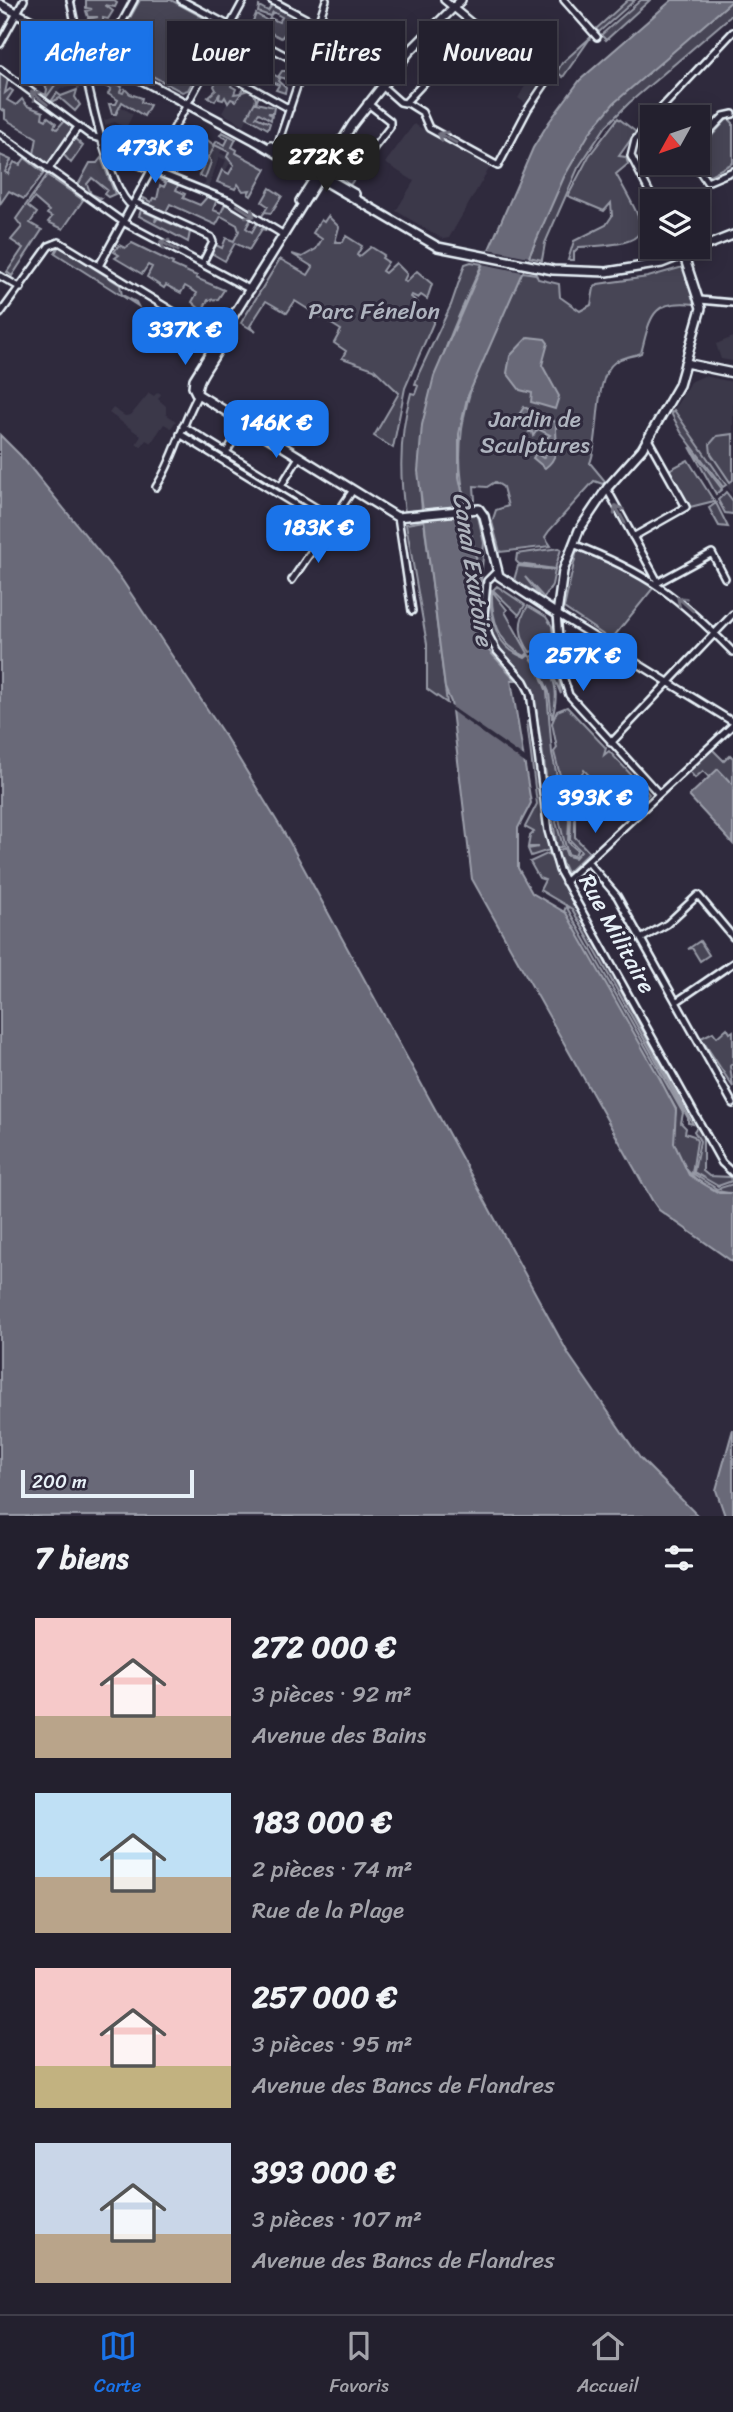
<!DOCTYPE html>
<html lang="fr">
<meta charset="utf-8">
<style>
:root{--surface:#23202e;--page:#2f2d3a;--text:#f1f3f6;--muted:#a3a3aa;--line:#403e4a;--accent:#1a73e8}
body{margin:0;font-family:Sriracha,sans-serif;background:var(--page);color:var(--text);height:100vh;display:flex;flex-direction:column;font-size:26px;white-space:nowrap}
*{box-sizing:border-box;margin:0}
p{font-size:23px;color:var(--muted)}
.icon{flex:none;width:38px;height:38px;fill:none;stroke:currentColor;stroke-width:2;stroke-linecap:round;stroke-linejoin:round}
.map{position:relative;height:1516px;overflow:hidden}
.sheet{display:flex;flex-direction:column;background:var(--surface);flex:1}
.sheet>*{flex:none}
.top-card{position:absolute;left:21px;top:21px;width:691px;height:63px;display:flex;gap:14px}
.needle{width:46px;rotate:230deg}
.controls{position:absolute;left:640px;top:105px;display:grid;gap:14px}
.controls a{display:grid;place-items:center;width:70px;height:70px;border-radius:0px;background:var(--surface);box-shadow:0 4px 18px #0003,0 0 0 2px var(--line);font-size:35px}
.scale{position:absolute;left:21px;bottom:18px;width:173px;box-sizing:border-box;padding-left:7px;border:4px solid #e8f1f8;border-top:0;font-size:19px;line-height:24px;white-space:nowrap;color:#e8f1f8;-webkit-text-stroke:5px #2f2a3d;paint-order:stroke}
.price{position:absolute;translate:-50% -60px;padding:0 16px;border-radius:14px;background:var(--accent);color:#fff;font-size:23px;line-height:46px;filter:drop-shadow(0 2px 4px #0008)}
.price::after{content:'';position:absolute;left:50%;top:42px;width:21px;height:16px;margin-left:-10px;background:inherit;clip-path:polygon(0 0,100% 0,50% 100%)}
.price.selected{background:#222;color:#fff}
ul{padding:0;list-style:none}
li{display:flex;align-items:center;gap:21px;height:175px;padding:0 35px}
li span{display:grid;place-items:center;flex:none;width:196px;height:140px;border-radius:0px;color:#555}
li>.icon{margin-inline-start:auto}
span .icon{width:84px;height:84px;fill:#fffc;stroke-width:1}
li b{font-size:30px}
h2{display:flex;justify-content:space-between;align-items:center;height:84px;padding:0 35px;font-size:30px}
.chip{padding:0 24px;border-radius:0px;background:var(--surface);box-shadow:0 4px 18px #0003,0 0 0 2px var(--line);font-size:24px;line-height:63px}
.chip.selected{background:var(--accent);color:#fff}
.menu{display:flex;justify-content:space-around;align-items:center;height:98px;border-top:2px solid var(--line);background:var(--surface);font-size:19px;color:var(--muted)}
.menu a{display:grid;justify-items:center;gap:4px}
.menu .selected{color:var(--accent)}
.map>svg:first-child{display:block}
.built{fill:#3b3749}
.green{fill:#464455;stroke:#979aa6;stroke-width:2}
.water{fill:#696978;stroke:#9c9fab;stroke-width:2}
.pier{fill:#2f2a3d}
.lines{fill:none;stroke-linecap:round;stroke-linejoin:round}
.minor-casing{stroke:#e8f1f8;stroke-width:10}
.tertiary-casing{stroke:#e8f1f8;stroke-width:12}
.minor{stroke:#2f2a3d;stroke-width:5}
.tertiary{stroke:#2f2a3d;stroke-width:7}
.oneway{stroke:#70707e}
.labels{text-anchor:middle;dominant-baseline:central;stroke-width:6;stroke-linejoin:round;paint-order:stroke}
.park-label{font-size:23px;fill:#afb4bf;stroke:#2f2a3d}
.street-label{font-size:23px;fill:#e8f1f8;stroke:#2f2a3d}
.water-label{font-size:24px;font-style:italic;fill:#afb4be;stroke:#2f2a3d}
</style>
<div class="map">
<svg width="733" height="1516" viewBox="0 0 733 1516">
<rect width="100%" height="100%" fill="#2f2a3d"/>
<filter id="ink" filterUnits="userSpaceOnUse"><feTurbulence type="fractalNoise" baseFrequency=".0143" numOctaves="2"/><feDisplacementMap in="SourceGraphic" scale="14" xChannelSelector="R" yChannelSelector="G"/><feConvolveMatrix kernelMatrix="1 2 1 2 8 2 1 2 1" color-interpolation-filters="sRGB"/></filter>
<g filter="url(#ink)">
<path class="built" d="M495,43L512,47L545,72L525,103L518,98L525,86L484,62Z
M73,80L75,86L60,89L50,103L45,99L57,82Z
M244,87L259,96L244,125L222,113L230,98L236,101Z
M120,106L133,114L126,128L115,122L105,125L104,120L114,117Z
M414,124L490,167L449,238L443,239L396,211L414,181L385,163Z
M215,145L222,149L220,153L232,159L225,172L222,170L226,160L219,157L208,189L201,186L206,182L204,179L212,159L209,157Z
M733,337V361L721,359L716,344Z
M704,376L733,382V495L674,410L690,382Z
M158,392L161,394L158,399L166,406V414L176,421L171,428L164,424L151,443L146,440L141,447L136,444L141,436L109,413L113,408L125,416L131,415L149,393L154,396Z"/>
<path class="green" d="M86,0H113L117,3L115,7L105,5L113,11L108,19L103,18V27L95,22L89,23L88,19L98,17H88L86,11L92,9L86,8Z
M140,0H171L219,26L220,30L188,90L182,92L117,57L114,47Z
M628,0H635L599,32L596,29Z
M641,0H650L606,40L601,35Z
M733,0V14L629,103L606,126L578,168L545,243L542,260L529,257C547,215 563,169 590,131C622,86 690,37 733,0Z
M272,5L311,27L302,57H298L304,46L295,43L290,47L293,40L284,37L287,31L281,38L252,23L256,14L268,21L270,18L279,22L282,17L273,12L270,16L258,12L259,6L268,11Z
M591,37L563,77L557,72L562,63Z
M63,46L69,49L64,59L69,62L61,77L56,78L47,72L45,75L55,85L45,99L28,87L46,95L47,89L42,82L34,79L38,73L42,75L46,68L50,70L59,55L62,56L65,50Z
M239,46L245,49L241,57L246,51L258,58L254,60L259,63L258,66L251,62L248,67L239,62L231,65L235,59H240L233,55Z
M34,48L45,53L35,70L26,63Z
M262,68L278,77L282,71H289L285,79L280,77L278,81L286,88L285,93L276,90L279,85L257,76Z
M0,73L8,79L5,93L10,89L13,91L7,100L16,105L22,99L27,106L43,112L42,118L46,120L48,117L56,123L54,127L57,129L64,121L73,128L48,164L34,154L37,138L5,119V111L0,109Z
M220,74L233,81L231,86L236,89L234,94L240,93L244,87L249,90L242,92L236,101L231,99L228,103L225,97L223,100L219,99L220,93L215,101L208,97L216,90L214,86Z
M105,78L122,87L120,92L123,93L125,89L130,94L142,98L141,102L150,105L144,116L122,102L116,114H112L109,104H116L118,100L108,94L111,89L101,84Z
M77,90L75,97L80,105L75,111L60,98L50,103L57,93L61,96Z
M254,93L259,96L256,103L274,107L273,113H268L272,115L271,120L259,113L256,117L270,123L268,129L247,117L256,100Z
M618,118L636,132L619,156L626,157L628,164L616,174C651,236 656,243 579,247L574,252V260H568L574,241L606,225L612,216L611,203L604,211L568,196L589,156Z
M728,118L733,123V163L708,176L698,160V151Z
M222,132L236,139L232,147L237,150L236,153L266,169L251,196L248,194L250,190L243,191L238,184L235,189L217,182L222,170L229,174L234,165L227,157L229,152L215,145L209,157L211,162L205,178L199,175L208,157L197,152L198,148L188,140L192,134L196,136L198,133L214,145L217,141L225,145L228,139L220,135Z
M73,137L83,146L71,163L62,153Z
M0,155L11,160L5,172L8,174L14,162L20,165L25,158L44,173L24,199L9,191L0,204Z
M101,158L115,194L108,197L104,194L107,190L92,178L87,184L91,194L101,198L99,200L78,185L90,163H97Z
M341,160L359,172L350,185L332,173Z
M47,175L83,200L63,229L48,222L52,217L47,214L49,211L34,198L28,206L37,213L30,223L42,230L12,276L7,272L23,248L11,240L22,227L16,219Z
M157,175L179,183L176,190L185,194L183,198L200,205L208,196L217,199L213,210L221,213L225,204L251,219L246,228L252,232L257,223L273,232L262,229L249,250L235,243L225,261L211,253L216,245L222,248L226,238L234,241L239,231L237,225L221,216L216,225L170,204L166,212L143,202L144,198L151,202L153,198L157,199L160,185L164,187L166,183L156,177Z
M270,188L282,196L271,213L265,212L262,216L268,206L262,202Z
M141,210L156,217L155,222L158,218L190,232L188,242L139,216Z
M328,216L339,227L335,242H343L346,236L362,246L357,255L359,257L371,247L384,255L382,258L388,262L382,271L385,273L396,263L407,274L404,280L406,282L417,271L432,284L427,299L421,295L418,298L412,295L411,297L417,302L412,316L415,318L421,309L437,314L405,388L393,448L374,436L399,393L374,369L342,358L346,351L334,343L341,330L295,301L287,313L266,301L250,326L256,332L241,323L280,259L308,275L313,267L292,254L302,257L316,249L322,239L313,233L321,220L324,222Z
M132,243L173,263L172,265L197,276L196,278L224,290L218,299L208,300L202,311L192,302L197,293L185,286L181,293L166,285L164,288L147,277L152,267L148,265L142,274L115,258L119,255L114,252L119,245L125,248Z
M59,246L120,285L122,295L136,302L138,306L55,253Z
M471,262L482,264C443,350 412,415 422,511L405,512C399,473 400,432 411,393L415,394L418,386L415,384L419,373L451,305L465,264Z
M683,267L697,301L695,304C651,299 651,316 641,353C632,357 622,356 615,362C593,377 601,437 590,463L605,481L603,484L594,481L549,531L545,537L551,546L500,552L492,522L496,510L508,506L503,487L495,482L487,487L474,486L475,500L466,504C444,416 487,351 522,272L536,274L538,279L559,284L560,297L580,311L591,305L594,288L598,284L648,277Z
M674,410L726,485L723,487L681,432L671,413Z
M733,434V480L730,482L711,454L710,444L717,436Z
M690,447L722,489L716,494Z
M688,460L714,501L690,507L669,470Z
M726,492L733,501V514L725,513L718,500Z
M716,503L728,527L719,526L709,508Z
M474,513L478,516L484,543L481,581L467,515Z
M424,521L445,688L447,703L427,689V644L406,524Z
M559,548L561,549L555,569L519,564L516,561L517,554Z
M577,550L614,564L654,587L611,640L564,608Z
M518,566L555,570L552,585L544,598L525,577L539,595L514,580Z
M497,586L525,605L519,615L493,590Z
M492,591L507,610L505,612L528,653L525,656C498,645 491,617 492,591Z
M489,592C493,620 493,646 525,658L529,655L537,667L547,692L552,753L558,781L553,791L559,817L556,822L563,846L557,848L533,689L495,643L488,622Z
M528,606L546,617L552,626L561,694L549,666L537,650L530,652C519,636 517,622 528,606Z
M536,654C556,678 560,690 552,719L549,692L533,656Z
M567,707L606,748L604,755L609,751L649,794L628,817L584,770L577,781L570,777L561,779L554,752L557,748L552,723L557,711Z
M527,722H530L549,850L531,856L528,849L539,847H528L530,836L534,832L525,827L537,804Z
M712,749L724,761L730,755L733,758V789L726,795L703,771L695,778L689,771Z
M569,782L572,786L563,803L569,820L568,842L577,850L575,856L568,854C562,834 553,803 561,784Z
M566,801L575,819V837L589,852L567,873L557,851L564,848L567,856L575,858L581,851L570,840L571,820Z
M549,853L559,877L693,1124L688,1123V1118L572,909L540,890L545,880L539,878L530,862Z
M566,906L683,1113L681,1123L686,1128L685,1133L694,1136L697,1141L692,1173L717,1189L733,1184V1193C705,1193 680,1171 674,1143C672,1133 675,1120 676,1109L564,912Z
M700,941L709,955L700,961L692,948L688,949Z
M727,1028L730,1033L733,1031V1063L730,1066L733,1087L701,1038L713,1032L717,1037Z
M697,1127L703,1136V1171L709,1176L731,1177L732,1181L718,1186L694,1172L700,1141L694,1131Z"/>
<path class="water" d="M672,0H733L614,103L590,132L564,177L467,398L459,434V477L481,581L477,613L481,642L516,680H511L531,803L518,828V868L532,893L566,913L660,1079L676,1110L674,1143L689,1175L719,1193H733V1262L659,1210L652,1200L472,879L451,702L445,688L418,471L422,425L434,376L533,148L549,122L580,80Z
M198,19L204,25L206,35L199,46L193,24L188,27L185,38L183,36L184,30Z
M528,337L545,339L548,343L542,365L559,396L555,409L531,402L532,393L520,390L507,373L510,356Z
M524,407L556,422C555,438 562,456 545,468L533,458L536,453L543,458L549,450L542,442L550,435L538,429L533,436L532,432H529L533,425L525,419L519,426L513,424Z
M0,435L21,456L122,580L225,736L289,841L569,1355L640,1458L698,1516H0Z
M718,769L733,785V844L689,796Z
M733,1429V1516H725L716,1490Z"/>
<path class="pier" d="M489,249L529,257L522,272L482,264Z
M448,704L527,759L529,766L449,709Z"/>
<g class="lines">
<defs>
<path id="minor" d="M70,0C79,39 104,187 132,206
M181,0L305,66
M271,0L318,25
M564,0L597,37
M0,44L24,0
M209,64L290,109
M0,69L91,136L101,139
M89,83L134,0
M382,86L400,102L405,103L476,27
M406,102L422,112L429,128L498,166L528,109L553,72L513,43L490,38L444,0
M653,117L733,32
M653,118L635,140L631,156L654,201
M0,134L123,222L251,290
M343,139L369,154L390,127V121L367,103
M698,143L724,116L733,114
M276,149L326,0
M105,151L229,201L284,235
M694,163L707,182L733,171
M48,170L78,127
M134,202L211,237L213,242L202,264
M676,247L680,257
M99,266L244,0
M0,276L21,288
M700,300L733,303
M0,314L49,246L59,242L220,340
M183,426L334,519
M180,434L330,526
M226,453L244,423
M281,486L299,457
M156,487C175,458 181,425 198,395
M607,489L658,582
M398,517L412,611
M633,537L686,507L648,439
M573,544C646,572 679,597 733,652
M496,572L487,581L484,615L489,636L497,651L524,681L530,693L548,831L559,870L722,1163L733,1173
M292,580L353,490
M657,583L712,553L725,578
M557,614L562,673L569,695L659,794
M557,614L733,722
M611,743L733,614
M587,861L617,896L733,1104
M565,882L733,725
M641,939L667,924L698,895L733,937
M676,1002L733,963"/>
<path id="tertiary" d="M461,0L409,52L352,125L194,379L193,387L196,393L397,517L479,509L484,516L499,576L557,614L563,571L579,530L608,487L642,449L679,385L701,308L684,256
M0,4L254,140L438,247L553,270L607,272L662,263L733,235
M271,146L355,194
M300,201L339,141
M685,363L733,373
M197,393C197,373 220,356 223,335"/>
</defs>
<use href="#minor" class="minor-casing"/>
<use href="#tertiary" class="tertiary-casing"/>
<use href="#minor" class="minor"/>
<use href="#tertiary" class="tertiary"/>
</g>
<defs><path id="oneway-shaft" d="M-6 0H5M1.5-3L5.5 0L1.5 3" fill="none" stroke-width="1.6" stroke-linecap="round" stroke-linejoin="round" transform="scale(1.75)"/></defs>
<g class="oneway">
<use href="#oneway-shaft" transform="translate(39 98) rotate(-143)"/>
<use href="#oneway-shaft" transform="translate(447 138) rotate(-151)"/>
<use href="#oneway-shaft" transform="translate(246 211) rotate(33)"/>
<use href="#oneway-shaft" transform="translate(169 246) rotate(-152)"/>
<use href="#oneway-shaft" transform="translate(620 514) rotate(-119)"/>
<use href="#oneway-shaft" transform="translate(685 604) rotate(-139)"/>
</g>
</g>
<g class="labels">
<g class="park-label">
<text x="374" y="311">Parc Fénelon</text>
<text x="535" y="419">Jardin de<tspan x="535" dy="26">Sculptures</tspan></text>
</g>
<g class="street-label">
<text transform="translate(617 934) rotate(61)">Rue Militaire</text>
</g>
<g class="water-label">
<text transform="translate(473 569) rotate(81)">Canal Exutoire</text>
</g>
</g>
</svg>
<div class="controls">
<a><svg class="needle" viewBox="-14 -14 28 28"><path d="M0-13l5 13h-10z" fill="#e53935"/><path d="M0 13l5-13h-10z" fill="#a3a3aa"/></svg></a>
<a><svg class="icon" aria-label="layers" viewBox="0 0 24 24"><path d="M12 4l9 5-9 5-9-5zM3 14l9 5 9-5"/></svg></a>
</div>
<div class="scale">200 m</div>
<b class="price" style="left:155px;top:185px">473K €</b>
<b class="price selected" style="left:326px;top:194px">272K €</b>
<b class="price" style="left:185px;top:367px">337K €</b>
<b class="price" style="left:276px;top:460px">146K €</b>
<b class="price" style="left:318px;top:565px">183K €</b>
<b class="price" style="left:583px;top:693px">257K €</b>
<b class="price" style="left:595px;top:835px">393K €</b>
<div class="top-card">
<a class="chip selected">Acheter</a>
<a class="chip">Louer</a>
<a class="chip">Filtres</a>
<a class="chip">Nouveau</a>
</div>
</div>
<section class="sheet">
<h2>7 biens<svg class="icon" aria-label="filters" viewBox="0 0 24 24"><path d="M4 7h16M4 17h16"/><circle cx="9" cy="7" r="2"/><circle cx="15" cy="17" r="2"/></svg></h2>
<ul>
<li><span style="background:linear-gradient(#f6c9c9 70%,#b9a48a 0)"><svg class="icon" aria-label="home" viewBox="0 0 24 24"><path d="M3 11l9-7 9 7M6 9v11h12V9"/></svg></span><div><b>272 000 €</b><p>3 pièces · 92 m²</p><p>Avenue des Bains</p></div></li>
<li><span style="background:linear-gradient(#bfe0f5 60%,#b9a48a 0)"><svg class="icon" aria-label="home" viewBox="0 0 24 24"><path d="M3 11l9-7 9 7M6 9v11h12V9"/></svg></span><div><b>183 000 €</b><p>2 pièces · 74 m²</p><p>Rue de la Plage</p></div></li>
<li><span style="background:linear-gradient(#f6c9c9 70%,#c2b280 0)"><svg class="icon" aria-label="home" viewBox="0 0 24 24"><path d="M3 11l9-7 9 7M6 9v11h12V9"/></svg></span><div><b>257 000 €</b><p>3 pièces · 95 m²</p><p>Avenue des Bancs de Flandres</p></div></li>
<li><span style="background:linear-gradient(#c9d6e8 65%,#b9a48a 0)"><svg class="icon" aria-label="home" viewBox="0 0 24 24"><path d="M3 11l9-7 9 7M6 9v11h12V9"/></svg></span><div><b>393 000 €</b><p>3 pièces · 107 m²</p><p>Avenue des Bancs de Flandres</p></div></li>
</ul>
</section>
<nav class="menu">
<a class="selected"><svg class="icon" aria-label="map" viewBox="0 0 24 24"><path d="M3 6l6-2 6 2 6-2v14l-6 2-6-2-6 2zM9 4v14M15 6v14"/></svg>Carte</a>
<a><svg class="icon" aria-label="saved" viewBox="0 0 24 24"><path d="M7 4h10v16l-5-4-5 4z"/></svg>Favoris</a>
<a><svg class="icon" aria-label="home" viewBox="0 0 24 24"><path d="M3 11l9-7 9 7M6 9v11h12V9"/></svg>Accueil</a>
</nav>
